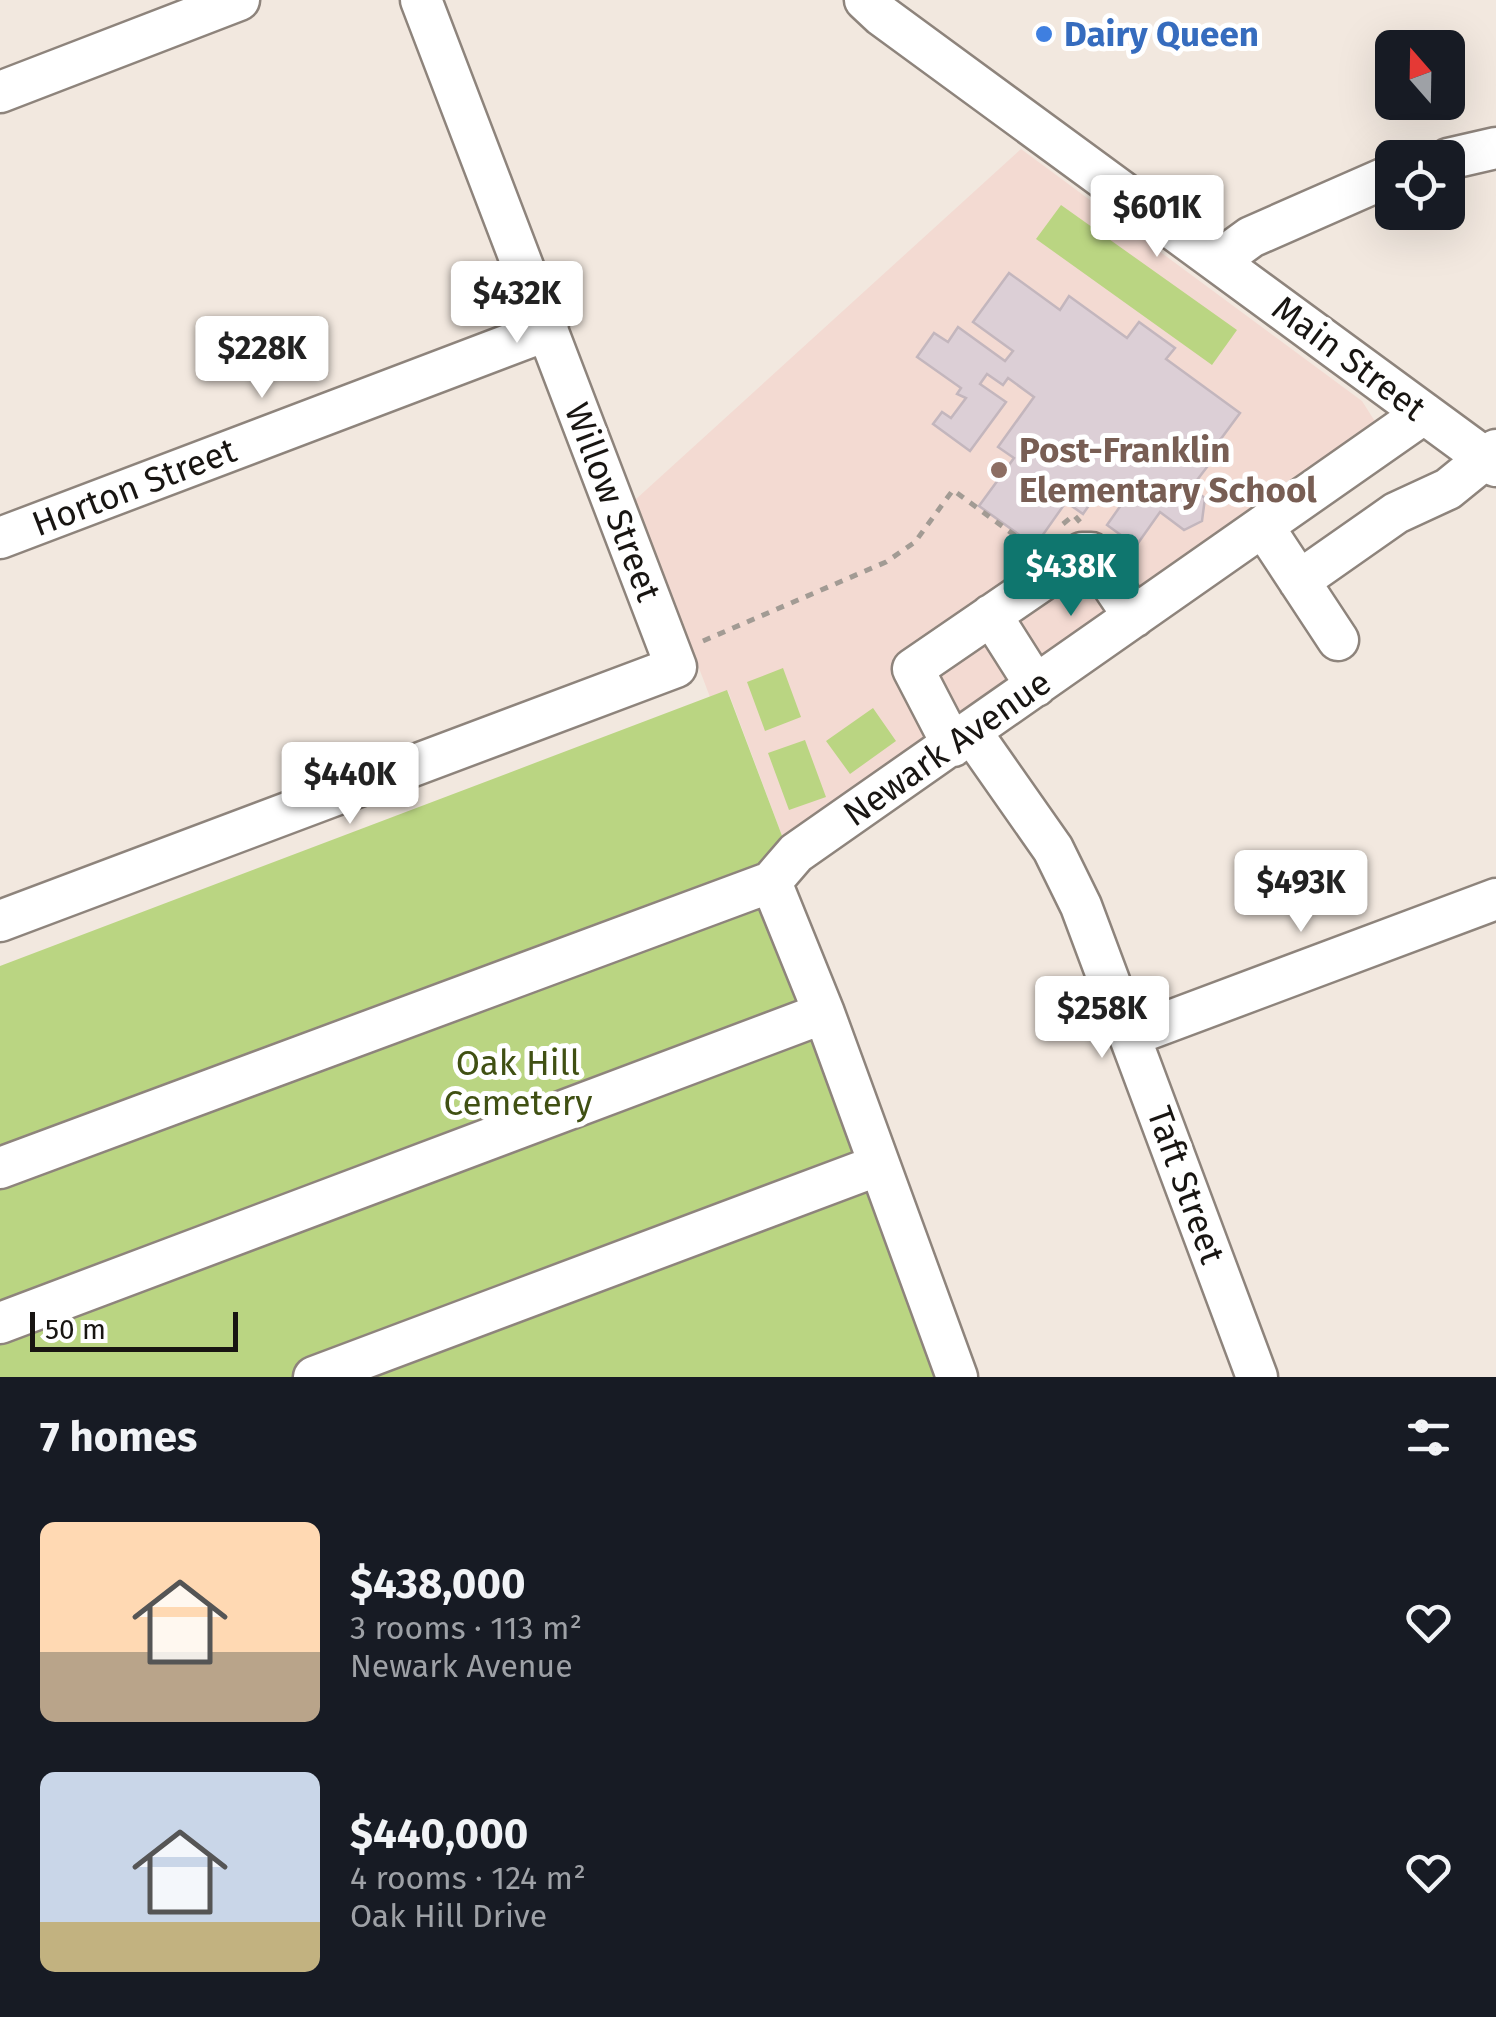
<!DOCTYPE html>
<meta charset="utf-8">
<style>
:root{--surface:#171b24;--page:#242831;--text:#f1f3f6;--muted:#9ea1a6;--accent:#0f766e}
body{margin:0;font-family:"Fira Sans",sans-serif;background:var(--page);color:var(--text);height:100vh;display:flex;flex-direction:column;font-size:38px;white-space:nowrap}
*{box-sizing:border-box;margin:0}
p{font-size:32px;color:var(--muted)}
.icon{flex:none;width:55px;height:55px;fill:none;stroke:currentColor;stroke-width:2;stroke-linecap:round;stroke-linejoin:round}
.map{position:relative;height:1377px;overflow:hidden}
.side{display:flex;flex-direction:column;background:var(--surface);flex:1}
.side>*{flex:none}
.needle{width:65px;rotate:340deg}
.controls{position:absolute;left:1375px;top:30px;display:grid;gap:20px}
.controls a{display:grid;place-items:center;width:90px;height:90px;border-radius:15px;background:var(--surface);box-shadow:0 10px 40px #0002;font-size:50px}
.scale{position:absolute;left:30px;bottom:25px;width:208px;box-sizing:border-box;padding-left:10px;border:5px solid #181512;border-top:0;font-size:28px;line-height:35px;white-space:nowrap;color:#181512;-webkit-text-stroke:8px #fff;paint-order:stroke}
.price{position:absolute;translate:-50% -85px;padding:0 22px;border-radius:10px;background:#fff;color:#222;font-size:32px;line-height:65px;filter:drop-shadow(0 2px 5px #0008)}
.price::after{content:'';position:absolute;left:50%;top:60px;width:30px;height:22px;margin-left:-15px;background:inherit;clip-path:polygon(0 0,100% 0,50% 100%)}
.price.selected{background:var(--accent);color:#fff}
ul{padding:0;list-style:none}
li{display:flex;align-items:center;gap:30px;height:250px;padding:0 40px}
li span{display:grid;place-items:center;flex:none;width:280px;height:200px;border-radius:15px;color:#555}
li>.icon{margin-inline-start:auto}
span .icon{width:120px;height:120px;fill:#fffc;stroke-width:1}
li b{font-size:42px}
h2{display:flex;justify-content:space-between;align-items:center;height:120px;padding:0 40px;font-size:42px}
.map>svg:first-child{display:block}
.education{fill:#f3dad2}
.green{fill:#bad582}
.building{fill:#dccfd6;stroke:#c3b6bd;stroke-width:2.5}
.lines{fill:none;stroke-linecap:round;stroke-linejoin:round}
.minor-casing{stroke:#8e847c;stroke-width:45}
.path{stroke:#a29b94;stroke-width:5;stroke-dasharray:8 8;stroke-linecap:butt}
.minor{stroke:#fff;stroke-width:40}
.shop-dot{fill:#3f7fe0;stroke:#fff;stroke-width:4}
.education-dot{fill:#8d6e63;stroke:#fff;stroke-width:4}
.labels{text-anchor:middle;dominant-baseline:central;stroke-width:10;stroke-linejoin:round;paint-order:stroke}
.shop-label{font-size:35px;font-weight:bold;fill:#366cbe;stroke:#fff;text-anchor:start}
.street-label{font-size:35px;fill:#181512;stroke:#fff}
.education-label{font-size:35px;font-weight:bold;fill:#785e54;stroke:#fff;text-anchor:start}
.park-label{font-size:35px;fill:#405013;stroke:#fff}
</style>
<div class="map">
<svg width="1496" height="1377" viewBox="0 0 1496 1377">
<rect width="100%" height="100%" fill="#f2e8df"/>
<path class="education" d="M1021,149L1362,401L1376,423L787,849L728,691L710,697L635,500Z"/>
<path class="green" d="M1061,205L1237,330L1212,365L1036,239Z
M783,668L801,717L765,731L747,682Z
M727,690L787,849L753,876L951,1377H0V966Z
M873,708L896,741L850,774L826,741Z
M805,740L826,797L789,810L768,753Z"/>
<path class="building" d="M1009,273L1060,310L1069,296L1127,338L1139,322L1175,348L1166,359L1240,413L1209,455L1213,459L1191,488L1205,498L1202,521L1184,530L1160,512L1136,546L1107,525L1126,498L1105,482L1083,514L1066,502L1035,546L979,506L1014,458L998,447L1034,397L1008,378L1003,385L987,374L980,384L1006,402L970,451L933,424L942,412L951,418L966,398L957,394L961,388L917,357L934,333L948,342L958,327L1005,361L1013,351L973,322Z"/>
<g class="lines">
<defs>
<path id="minor" d="M865,0L881,15L1496,466
M0,92L239,0
M1448,159L1496,148
M1218,261L1251,237L1392,175
M1263,526L1338,640
M0,538L548,330
M1299,581L1396,513L1448,489L1496,450
M991,615L1036,686
M971,732L1053,849L1081,906L1257,1377
M953,746L913,669L1082,553H1091L1134,617
M771,882L824,1013L957,1377
M0,921L676,667L421,0
M1130,1036L1496,899
M0,1168L771,882L796,853L1423,414
M0,1323L824,1013
M314,1377L879,1165"/>
</defs>
<use href="#minor" class="minor-casing"/>
<path class="path" d="M1063,524L1074,515L1080,522
M703,641L886,562L915,542L953,490L1032,548"/>
<use href="#minor" class="minor"/>
</g>
<circle class="shop-dot" cx="1044" cy="34" r="10"/>
<circle class="education-dot" cx="999" cy="470" r="10"/>
<g class="labels">
<g class="shop-label">
<text x="1064" y="34">Dairy Queen</text>
</g>
<g class="street-label">
<text transform="translate(1349 358) rotate(37)">Main Street</text>
<text transform="translate(134 487) rotate(-21)">Horton Street</text>
<text transform="translate(613 502) rotate(69)">Willow Street</text>
<text transform="translate(947 748) rotate(-35)">Newark Avenue</text>
<text transform="translate(1186 1185) rotate(70)">Taft Street</text>
</g>
<g class="education-label">
<text x="1019" y="450">Post-Franklin<tspan x="1019" dy="40">Elementary School</tspan></text>
</g>
<g class="park-label">
<text x="518" y="1063">Oak Hill<tspan x="518" dy="40">Cemetery</tspan></text>
</g>
</g>
</svg>
<div class="controls">
<a><svg class="needle" viewBox="-14 -14 28 28"><path d="M0-13l5 13h-10z" fill="#e53935"/><path d="M0 13l5-13h-10z" fill="#9ea1a6"/></svg></a>
<a><svg class="icon" aria-label="locate" viewBox="0 0 24 24"><circle cx="12" cy="12" r="6"/><path d="M12 2v4M12 18v4M2 12h4M18 12h4"/></svg></a>
</div>
<div class="scale">50 m</div>
<b class="price" style="left:1157px;top:260px">$601K</b>
<b class="price" style="left:517px;top:346px">$432K</b>
<b class="price" style="left:262px;top:401px">$228K</b>
<b class="price selected" style="left:1071px;top:619px">$438K</b>
<b class="price" style="left:350px;top:827px">$440K</b>
<b class="price" style="left:1301px;top:935px">$493K</b>
<b class="price" style="left:1102px;top:1061px">$258K</b>
</div>
<section class="side">
<h2>7 homes<svg class="icon" aria-label="filters" viewBox="0 0 24 24"><path d="M4 7h16M4 17h16"/><circle cx="9" cy="7" r="2"/><circle cx="15" cy="17" r="2"/></svg></h2>
<ul>
<li><span style="background:linear-gradient(#ffd9b3 65%,#b9a48a 0)"><svg class="icon" aria-label="home" viewBox="0 0 24 24"><path d="M3 11l9-7 9 7M6 9v11h12V9"/></svg></span><div><b>$438,000</b><p>3 rooms · 113 m²</p><p>Newark Avenue</p></div><svg class="icon" aria-label="heart" viewBox="0 0 24 24"><path d="M12 20l-8-8c-3-5 5-10 8-4 3-6 11-1 8 4z"/></svg></li>
<li><span style="background:linear-gradient(#c9d6e8 75%,#c2b280 0)"><svg class="icon" aria-label="home" viewBox="0 0 24 24"><path d="M3 11l9-7 9 7M6 9v11h12V9"/></svg></span><div><b>$440,000</b><p>4 rooms · 124 m²</p><p>Oak Hill Drive</p></div><svg class="icon" aria-label="heart" viewBox="0 0 24 24"><path d="M12 20l-8-8c-3-5 5-10 8-4 3-6 11-1 8 4z"/></svg></li>
</ul>
</section>
